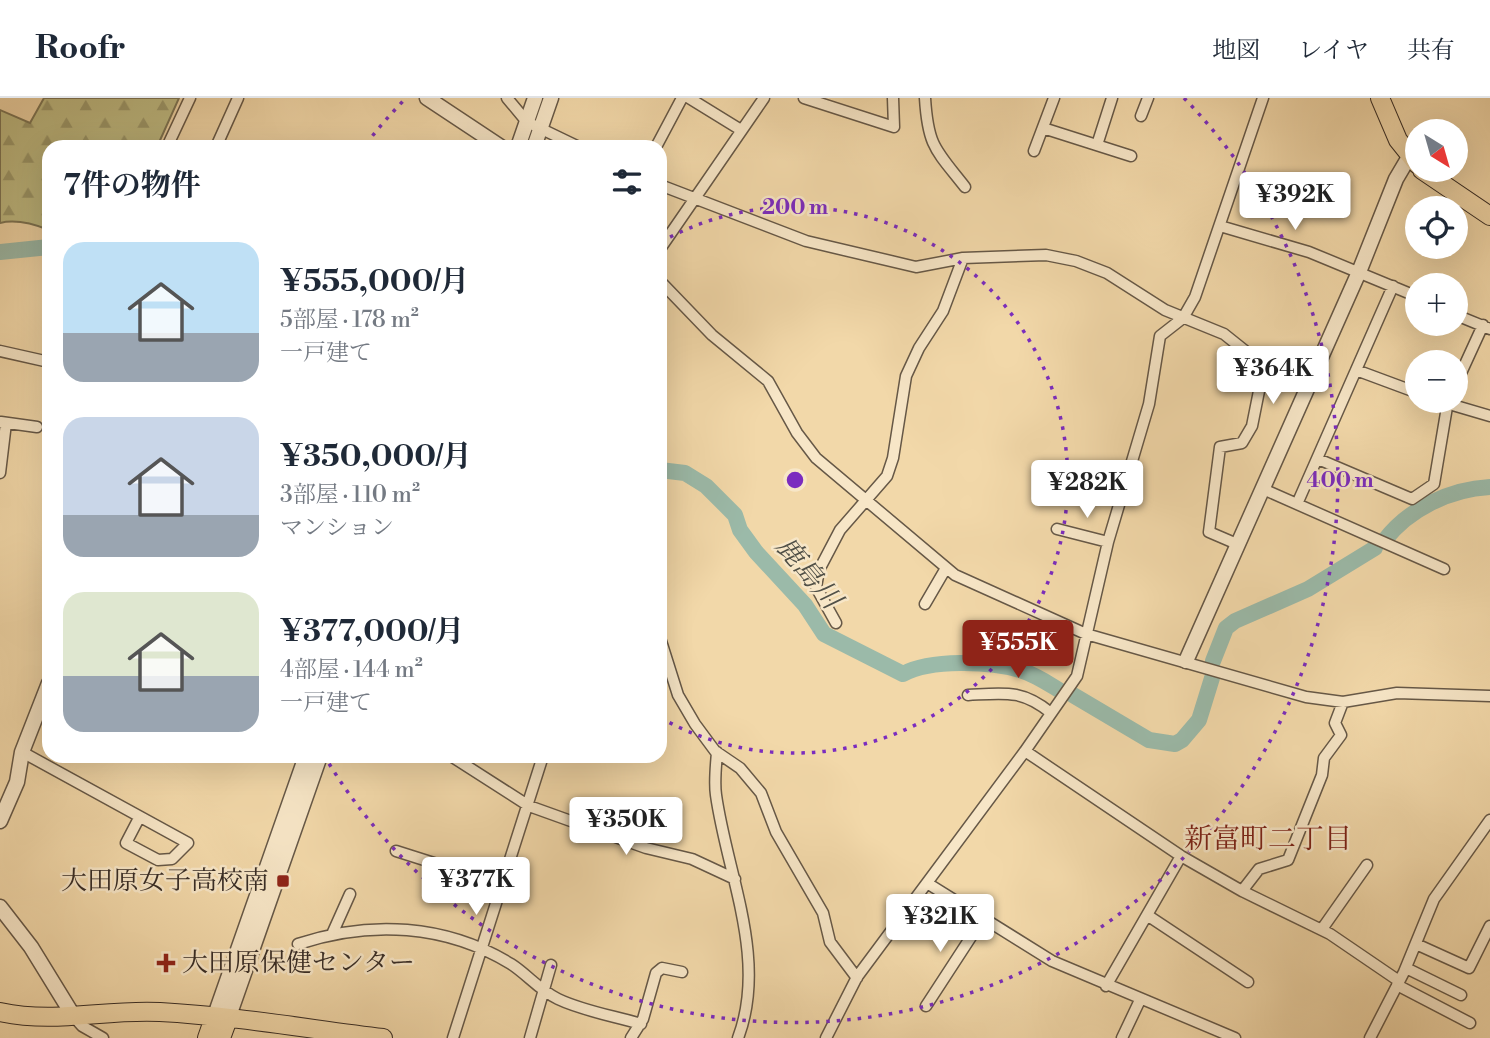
<!DOCTYPE html>
<html lang="ja">
<meta charset="utf-8">
<style>
:root{--surface:#fff;--page:#f2f2f3;--text:#1f2937;--muted:#747a83;--line:#e0e1e3;--accent:#8f2418}
body{margin:0;font-family:"Libre Bodoni","Noto Serif JP",serif;background:var(--page);color:var(--text);height:100vh;display:flex;flex-direction:column;font-size:26px;white-space:nowrap}
*{box-sizing:border-box;margin:0}
p{font-size:23px;color:var(--muted)}
.icon{flex:none;width:38px;height:38px;fill:none;stroke:currentColor;stroke-width:2;stroke-linecap:round;stroke-linejoin:round}
.map{position:relative;flex:1;overflow:hidden}
.sheet{position:absolute;left:42px;top:42px;width:625px;height:623px;display:flex;flex-direction:column;background:var(--surface);border-radius:21px;box-shadow:0 7px 28px #0002}
.sheet>*{flex:none}
.needle{width:46px;rotate:143deg}
.tools{position:absolute;left:1405px;top:21px;display:grid;gap:14px}
.tools a{display:grid;place-items:center;width:63px;height:63px;border-radius:50%;background:var(--surface);box-shadow:0 7px 28px #0002;font-size:35px}
.price{position:absolute;translate:-50% -60px;padding:0 16px;border-radius:7px;background:#fff;color:#222;font-size:23px;line-height:46px;filter:drop-shadow(0 2px 4px #0008)}
.price::after{content:'';position:absolute;left:50%;top:42px;width:21px;height:16px;margin-left:-10px;background:inherit;clip-path:polygon(0 0,100% 0,50% 100%)}
.price.selected{background:var(--accent);color:#fff}
ul{padding:0;list-style:none}
li{display:flex;align-items:center;gap:21px;height:175px;padding:0 21px}
li span{display:grid;place-items:center;flex:none;width:196px;height:140px;border-radius:21px;color:#555}
li>.icon{margin-inline-start:auto}
span .icon{width:84px;height:84px;fill:#fffc;stroke-width:1}
li b{font-size:30px}
h2{display:flex;justify-content:space-between;align-items:center;height:84px;padding:0 21px;font-size:30px}
header{display:flex;align-items:center;gap:42px;box-sizing:border-box;height:98px;padding:0 35px;background:var(--surface);border-bottom:2px solid var(--line)}
header strong{font-size:33px}
nav{display:flex;gap:38px;margin-inline-start:auto;font-size:24px}
.map>svg:first-child{display:block}
.forest{fill:url(#forest-firs);stroke:#7c7556;stroke-width:2}
.lines{fill:none;stroke-linecap:round;stroke-linejoin:round}
.river{stroke:#9bbaa9;stroke-width:16}
.minor-casing{stroke:#665847;stroke-width:13}
.tertiary-casing{stroke:#665847;stroke-width:17}
.primary-casing{stroke:#382d26;stroke-width:20}
.trunk-casing{stroke:#382d26;stroke-width:20}
.minor{stroke:#f7e6c7;stroke-width:10}
.tertiary{stroke:#f7e6c7;stroke-width:14}
.primary{stroke:#f2d8a9;stroke-width:18}
.trunk{stroke:#f2d8a9;stroke-width:18}
.ring{fill:none;stroke:#7b2cbf;stroke-width:3.5;stroke-dasharray:3.5 7}
.poi-dot{fill:#8f2418;stroke:#f7e6c7;stroke-width:2.5}
.labels{text-anchor:middle;dominant-baseline:central;stroke-width:5;stroke-linejoin:round;paint-order:stroke}
.poi-label{font-size:26px;fill:#382d26;stroke:#f7e6c7;text-anchor:end}
.water-label{font-size:28px;font-style:italic;fill:#515047;stroke:#f7e6c7}
.neighbourhood-label{font-size:28px;fill:#7a1f14;stroke:#f7e6c7}
.centre{fill:#7b2cbf;stroke:#f7e6c7;stroke-width:3.5}
.ring-label{font-size:21px;text-anchor:middle;font-weight:bold;fill:#7b2cbf;stroke:#f7e6c7;stroke-width:5;stroke-linejoin:round;paint-order:stroke}
</style>
<header>
<strong>Roofr</strong>
<nav><a>地図</a><a>レイヤ</a><a>共有</a></nav>
</header>
<div class="map">
<svg width="1490" height="940" viewBox="0 0 1490 940">
<defs>
<pattern id="forest-firs" width="22" height="20" patternUnits="userSpaceOnUse" patternTransform="scale(1.75)"><rect width="22" height="20" fill="#bfbd85"/><path d="M5 1l3.5 6h-7zM16 11l3.5 6h-7z" fill="#9c9a6d"/></pattern>
</defs>
<rect width="100%" height="100%" fill="#f2d8a9"/>
<filter id="stains"><feTurbulence type="fractalNoise" baseFrequency=".00286" numOctaves="4"/><feColorMatrix values="0 0 0 0 .2 0 0 0 0 .09 0 0 0 0 .02 0 0 0 .5 -.17"/></filter>
<radialGradient id="worn" r=".72"><stop offset=".6" stop-color="#630" stop-opacity="0"/><stop offset="1" stop-color="#630" stop-opacity=".3"/></radialGradient>
<path class="forest" d="M44,0H179L157,49H49V132C34,126 16,121 0,125V12L30,25Z"/>
<g class="lines">
<path class="river" d="M0,154L49,149
M660,372L685,375L706,388L735,417L740,432L756,454L805,507L824,536L903,576C930,561 990,563 1020,572C1034,576 1046,584 1059,592
M1384,443C1408,411 1450,391 1490,389
M1213,563L1226,530L1235,523L1308,491L1375,450
M1073,597L1149,642L1175,646L1182,642L1199,622L1212,580"/>
<defs>
<path id="minor" d="M507,0L527,24L579,49
M689,0L741,32
M804,0L894,29L893,0
M925,0C928,49 936,52 965,89
M1141,18L1148,0
M1043,30L1131,58
M1097,47L1112,0
M167,49L190,0
M216,49L238,0
M656,49L682,0
M1034,53L1054,0
M660,87L806,143L916,169L963,160L1046,157L1076,163L1107,175L1165,212L1224,236L1264,268L1252,328L1242,345L1220,349L1209,434L1237,446
M1220,128L1309,154L1418,199
M660,151L764,0
M660,183L712,237L768,283L797,335L816,360L955,477L1086,536L1306,599L1343,604L1397,595L1490,598
M1456,217L1490,231
M0,253L49,264
M1356,272L1418,295
M1456,286L1483,227
M1439,303L1490,318
M1,324L37,329
M1318,361L1412,401L1434,386L1448,303
M0,375L6,325
M1263,391L1444,471
M1297,406L1393,188
M1057,431L1108,444
M925,506L946,470
M836,525L816,489L819,472L840,432L887,378L893,360L906,278L919,250L943,213L963,160
M660,540L678,597L695,626L715,653L740,670L761,695L776,734L823,815L830,844L857,880
M968,597C1004,595 1022,591 1051,615
M1025,653L1181,758L1242,793L1259,771L1288,762L1322,677L1324,660L1341,637L1335,625L1343,604
M22,654L188,745L172,761L158,762L126,745L139,720
M717,654C716,668 714,684 716,697C727,776 768,861 738,940
M451,658L529,708L646,750L692,761L735,781
M396,753L503,787
M927,785L1052,863L1235,940
M1242,793L1330,836L1399,883
M1147,817L1248,884
M1322,831L1367,767
M333,834L350,796
M298,846C370,822 446,826 511,866C528,877 539,892 558,901C583,913 614,918 641,926
M1416,846L1469,870L1490,828
M1406,870L1461,897
M1397,887L1470,925
M1106,888L1181,758
M926,908L982,822
M74,919L82,928L103,940
M453,940L543,658
M530,940L551,867
M631,940L643,921L656,875L662,870L682,874
M826,940L857,879L1025,653L1077,578L1108,444L1149,306L1160,238L1183,220L1195,199L1263,0
M1122,940L1140,902
M1370,940L1404,874L1434,801L1490,722"/>
<path id="tertiary" d="M427,0L501,49
M518,49L535,0
M534,49L551,0
M1186,563L1359,174L1396,81L1409,59
M0,723L17,684L22,654L49,585
M0,809L31,849L74,919
M214,920L306,658
M228,921L320,658"/>
<path id="primary" d="M1380,0L1398,42L1418,67
M1422,72L1490,118"/>
<path id="trunk" d="M0,914C56,926 104,911 160,914C234,918 309,931 383,940
M207,940L214,920
M221,940L228,921"/>
</defs>
<use href="#minor" class="minor-casing"/>
<use href="#tertiary" class="tertiary-casing"/>
<use href="#primary" class="primary-casing"/>
<use href="#trunk" class="trunk-casing"/>
<use href="#minor" class="minor"/>
<use href="#tertiary" class="tertiary"/>
<use href="#primary" class="primary"/>
<use href="#trunk" class="trunk"/>
</g>
<g class="ring">
<path d="M661 144A273 273 0 1 1 661 620"/>
<path d="M366 46A545 545 0 0 1 406 0M1184 0A545 545 0 1 1 325 659"/>
</g>
<g class="poi-dot">
<rect x="276" y="776" width="14" height="14" rx="3.5"/>
<path d="M162.5 854.5h7v7h7v7h-7v7h-7v-7h-7v-7h7z"/>
</g>
<g class="labels">
<g class="poi-label">
<text x="269" y="783">大田原女子高校南</text>
<text x="182" y="865" text-anchor="start">大田原保健センター</text>
</g>
<g class="water-label">
<text transform="translate(808 475) rotate(50)">鹿島川</text>
</g>
<g class="neighbourhood-label">
<text x="1268" y="741">新富町二丁目</text>
</g>
</g>
<circle cx="795" cy="382" r="10" class="centre"/>
<g class="ring-label">
<text x="795" y="116">200 m</text>
<text x="1340" y="389">400 m</text>
</g>
<rect width="100%" height="100%" filter="url(#stains)"/>
<rect width="100%" height="100%" fill="url(#worn)"/>
</svg>
<div class="tools">
<a><svg class="needle" viewBox="-14 -14 28 28"><path d="M0-13l5 13h-10z" fill="#e53935"/><path d="M0 13l5-13h-10z" fill="#747a83"/></svg></a>
<a><svg class="icon" aria-label="locate" viewBox="0 0 24 24"><circle cx="12" cy="12" r="6"/><path d="M12 2v4M12 18v4M2 12h4M18 12h4"/></svg></a>
<a>+</a>
<a>−</a>
</div>
<b class="price" style="left:1295px;top:134px">¥392K</b>
<b class="price" style="left:1273px;top:308px">¥364K</b>
<b class="price" style="left:1087px;top:422px">¥282K</b>
<b class="price selected" style="left:1018px;top:582px">¥555K</b>
<b class="price" style="left:626px;top:759px">¥350K</b>
<b class="price" style="left:476px;top:819px">¥377K</b>
<b class="price" style="left:940px;top:856px">¥321K</b>
<section class="sheet">
<h2>7件の物件<svg class="icon" aria-label="filters" viewBox="0 0 24 24"><path d="M4 7h16M4 17h16"/><circle cx="9" cy="7" r="2"/><circle cx="15" cy="17" r="2"/></svg></h2>
<ul>
<li><span style="background:linear-gradient(#bfe0f5 65%,#9aa5b1 0)"><svg class="icon" aria-label="home" viewBox="0 0 24 24"><path d="M3 11l9-7 9 7M6 9v11h12V9"/></svg></span><div><b>¥555,000/月</b><p>5部屋 · 178 m²</p><p>一戸建て</p></div></li>
<li><span style="background:linear-gradient(#c9d6e8 70%,#9aa5b1 0)"><svg class="icon" aria-label="home" viewBox="0 0 24 24"><path d="M3 11l9-7 9 7M6 9v11h12V9"/></svg></span><div><b>¥350,000/月</b><p>3部屋 · 110 m²</p><p>マンション</p></div></li>
<li><span style="background:linear-gradient(#dfe7d0 60%,#9aa5b1 0)"><svg class="icon" aria-label="home" viewBox="0 0 24 24"><path d="M3 11l9-7 9 7M6 9v11h12V9"/></svg></span><div><b>¥377,000/月</b><p>4部屋 · 144 m²</p><p>一戸建て</p></div></li>
</ul>
</section>
</div>
